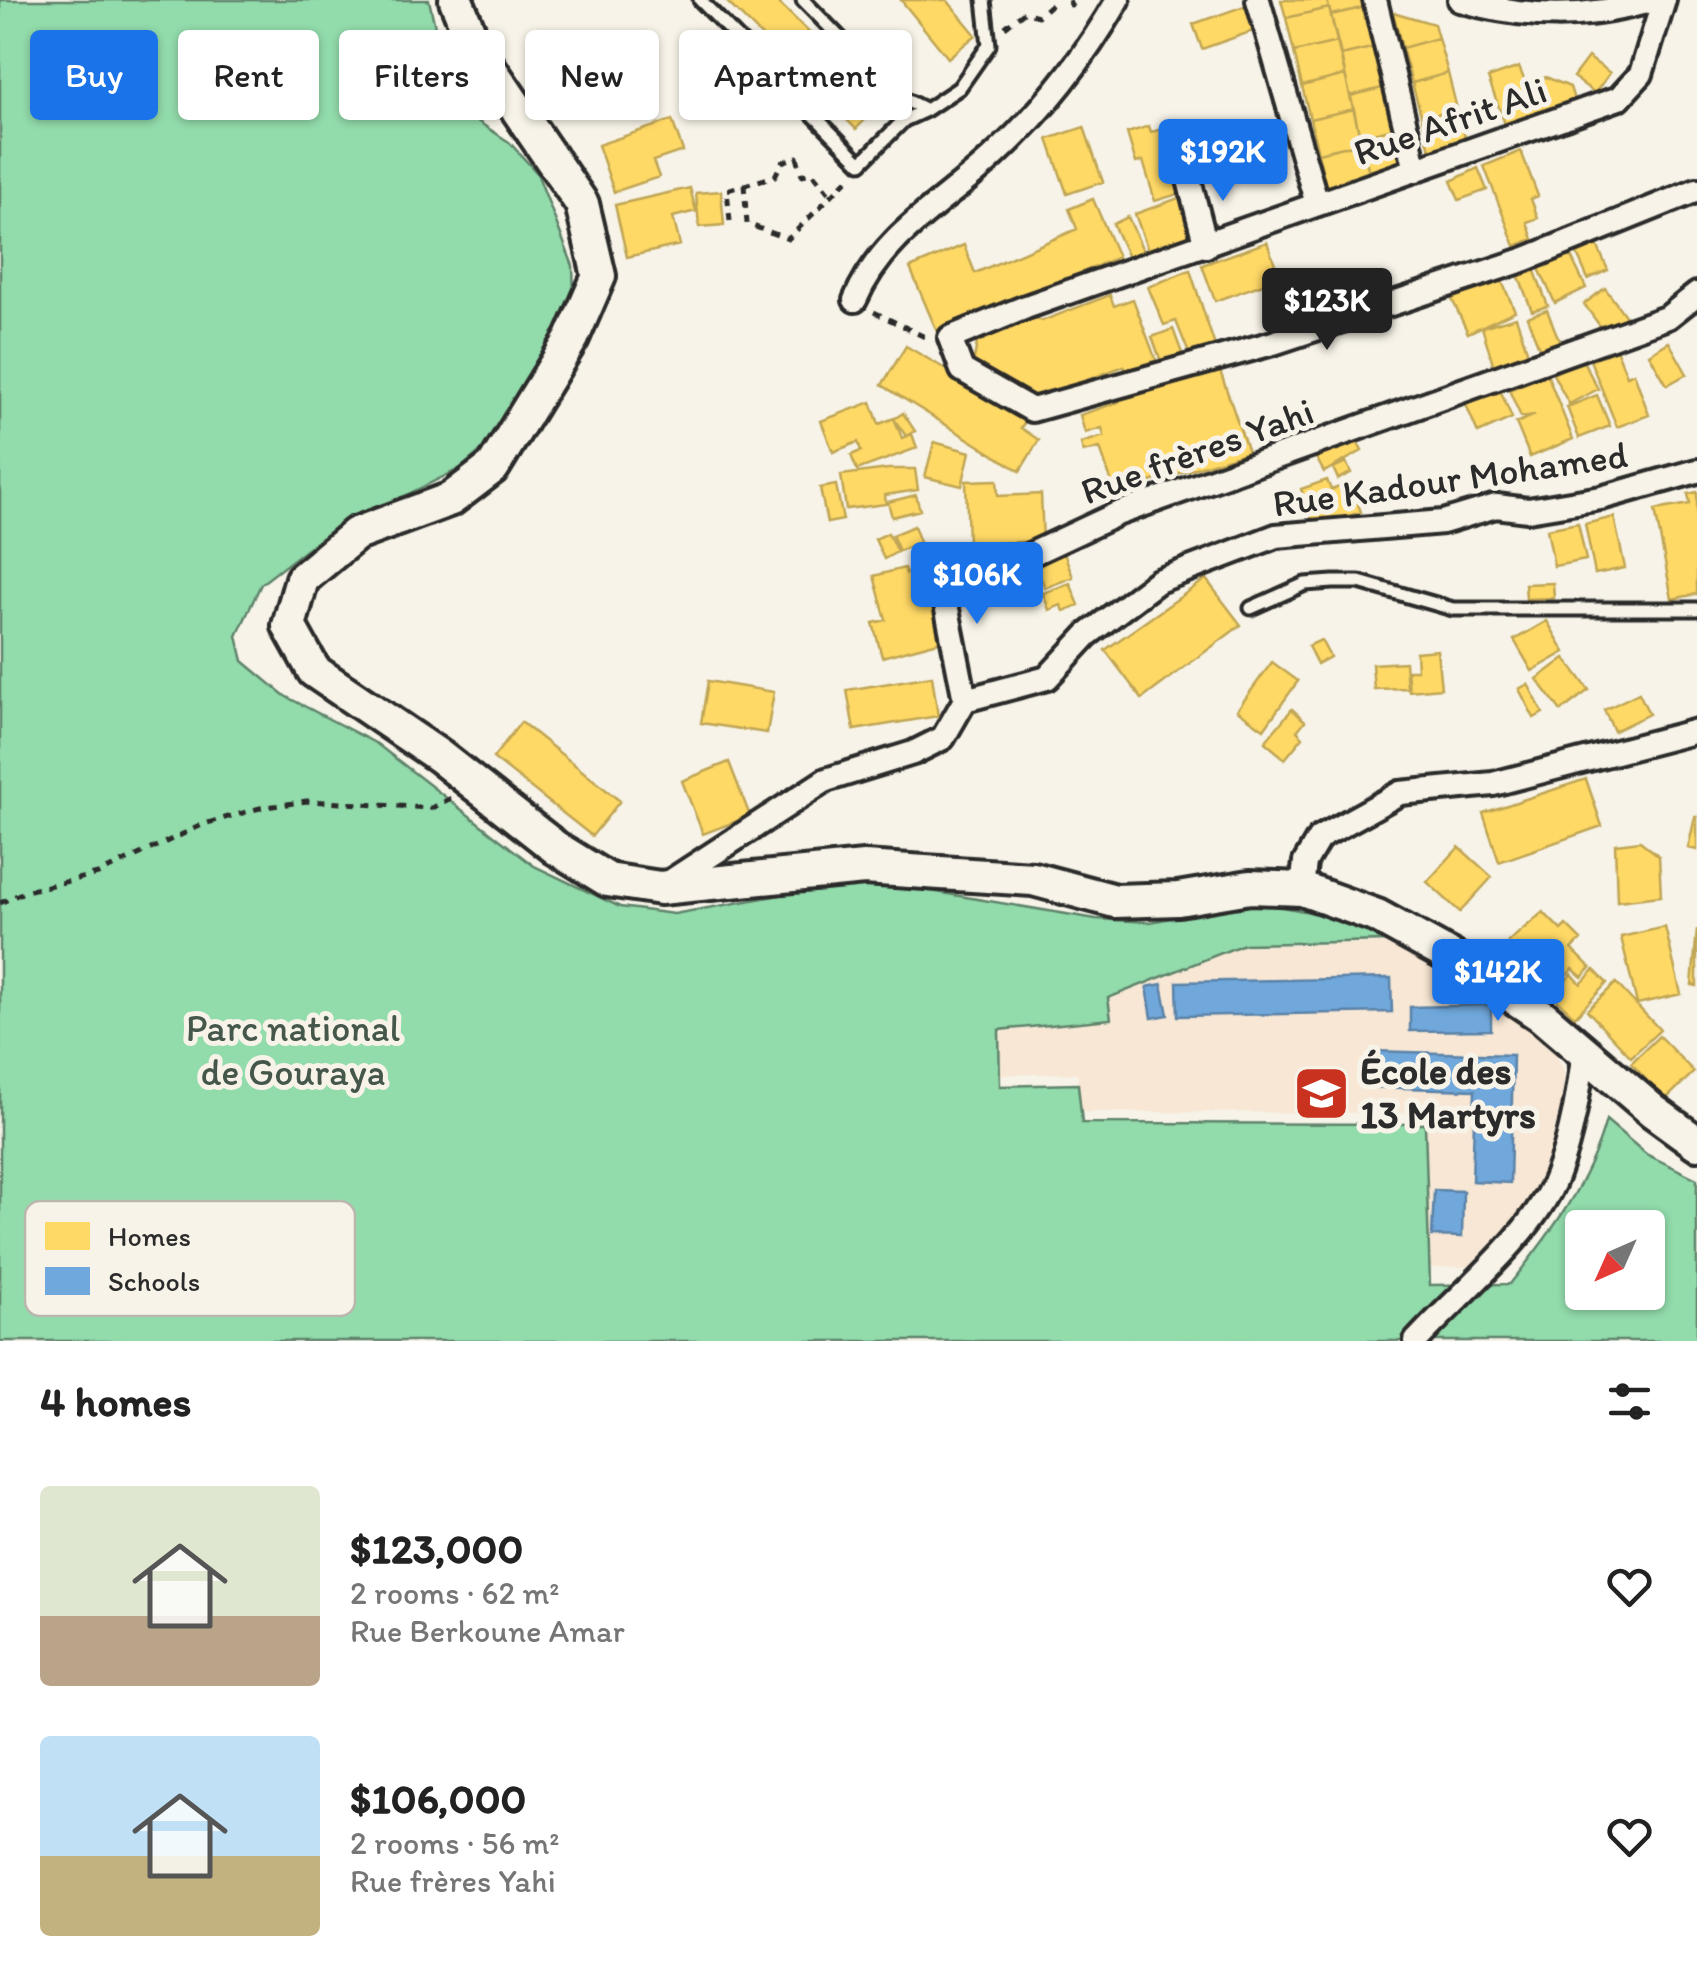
<!DOCTYPE html>
<meta charset="utf-8">
<style>
:root{--surface:#fff;--page:#f6f6f6;--text:#222;--muted:#767676;--accent:#1a73e8}
body{margin:0;font-family:Itim,sans-serif;background:var(--page);color:var(--text);height:100vh;display:flex;flex-direction:column;font-size:38px;white-space:nowrap}
*{box-sizing:border-box;margin:0}
p{font-size:32px;color:var(--muted)}
.icon{flex:none;width:55px;height:55px;fill:none;stroke:currentColor;stroke-width:2;stroke-linecap:round;stroke-linejoin:round}
.map{position:relative;height:1341px;overflow:hidden}
.details{display:flex;flex-direction:column;background:var(--surface);flex:1}
.details>*{flex:none}
.guide{position:absolute;left:30px;top:30px;width:1000px;height:90px;display:flex;gap:20px}
.needle{width:65px;rotate:225deg}
.controls{position:absolute;left:1565px;top:1210px;display:grid;gap:20px}
.controls a{display:grid;place-items:center;width:100px;height:100px;border-radius:10px;background:var(--surface);box-shadow:0 2px 8px #0004;font-size:50px}
.price{position:absolute;translate:-50% -85px;padding:0 22px;border-radius:10px;background:var(--accent);color:#fff;font-size:32px;line-height:65px;filter:drop-shadow(0 2px 5px #0008)}
.price::after{content:'';position:absolute;left:50%;top:60px;width:30px;height:22px;margin-left:-15px;background:inherit;clip-path:polygon(0 0,100% 0,50% 100%)}
.price.selected{background:#222;color:#fff}
ul{padding:0;list-style:none}
li{display:flex;align-items:center;gap:30px;height:250px;padding:0 40px}
li span{display:grid;place-items:center;flex:none;width:280px;height:200px;border-radius:10px;color:#555}
li>.icon{margin-inline-start:auto}
span .icon{width:120px;height:120px;fill:#fffc;stroke-width:1}
li b{font-size:42px}
h2{display:flex;justify-content:space-between;align-items:center;height:120px;padding:0 40px;font-size:42px}
.tag{padding:0 35px;border-radius:10px;background:var(--surface);box-shadow:0 2px 8px #0004;font-size:35px;line-height:90px}
.tag.selected{background:var(--accent);color:#fff}
.map>svg:first-child{display:block}
.built{fill:#f7e7d4}
.green{fill:#92dbab;stroke:#5e836b;stroke-width:2.5;fill-rule:evenodd}
.homes{fill:#ffd966;stroke:#bfa554;stroke-width:2.5}
.schools{fill:#6fa8dc;stroke:#5b82a7;stroke-width:2.5}
.lines{fill:none;stroke-linecap:round;stroke-linejoin:round}
.lane-casing{stroke:#2b2b2b;stroke-width:19}
.street-casing{stroke:#2b2b2b;stroke-width:30}
.secondary-casing{stroke:#2b2b2b;stroke-width:40}
.path{stroke:#2b2b2b;stroke-width:5;stroke-dasharray:8 8;stroke-linecap:butt}
.lane{stroke:#f7f3e8;stroke-width:11}
.street{stroke:#f7f3e8;stroke-width:22}
.secondary{stroke:#f7f3e8;stroke-width:32}
.labels{text-anchor:middle;dominant-baseline:central;stroke-width:10;stroke-linejoin:round;paint-order:stroke}
.street-label{font-size:38px;fill:#2b2b2b;stroke:#f7f3e8}
.park-label{font-size:38px;fill:#45574b;stroke:#f7f3e8}
.poi-label{font-size:38px;font-weight:bold;fill:#2b2b2b;stroke:#f7f3e8;text-anchor:start}
.key{fill:#f7f3e8;stroke:#bab7af;stroke-width:2.5}
.key-label{font-size:28px;fill:#2b2b2b}
</style>
<div class="map">
<svg width="1697" height="1341" viewBox="0 0 1697 1341">
<rect width="100%" height="100%" fill="#f7f3e8"/>
<filter id="ink" filterUnits="userSpaceOnUse"><feTurbulence type="fractalNoise" baseFrequency=".01" numOctaves="2"/><feDisplacementMap in="SourceGraphic" scale="20" xChannelSelector="R" yChannelSelector="G"/><feConvolveMatrix kernelMatrix="1 2 1 2 8 2 1 2 1" color-interpolation-filters="sRGB"/></filter>
<g filter="url(#ink)">
<path class="built" d="M1390,943L1461,988L1495,1000L1555,1053L1564,1071L1563,1110L1552,1158L1528,1202L1475,1266L1428,1268L1420,1113L1080,1112L1077,1073L996,1075V1032L1111,1019L1108,999L1235,946Z"/>
<path class="green" d="M0,0H429L444,67L465,113L509,142L537,173L573,266L574,297L492,441L461,468L325,535L261,584L237,636L243,661L285,696L377,744L534,866L620,907L674,914L808,890L883,883L1096,919L1150,922L1257,902L1351,920L1387,941L1244,944L1108,998L1111,1019L999,1030L1000,1086L1078,1084L1082,1123L1425,1124L1430,1285L1510,1284C1550,1234 1589,1183 1606,1120L1646,1154L1697,1179V1341H0ZM1582,1228H1648V1292H1582Z"/>
<path class="homes" d="M725,0H776L881,103L856,129Z
M901,0H947L976,35L948,58Z
M1281,0H1327L1329,8L1286,18Z
M1327,0H1369L1370,6L1331,15Z
M1247,5L1256,30L1202,49L1193,24Z
M1370,6L1380,46L1341,55L1331,15Z
M1329,8L1337,42L1294,52L1286,18Z
M1393,12L1434,24L1438,38L1402,48Z
M1438,38L1448,73L1412,83L1402,48Z
M1337,42L1345,75L1302,86L1294,52Z
M1380,46L1390,86L1350,96L1341,55Z
M1588,57L1610,73L1595,93L1573,77Z
M1519,67L1526,84L1546,77L1570,87L1575,103L1506,127L1488,78Z
M1448,73L1457,109L1422,118L1412,83Z
M1345,75L1354,109L1310,119L1302,86Z
M1390,86L1399,127L1360,136L1350,96Z
M1354,109L1361,143L1318,153L1310,119Z
M1457,109L1467,144L1431,154L1422,118Z
M672,120L683,151L653,161L659,177L614,192L598,145Z
M1149,126L1151,132L1166,128L1185,192L1155,201L1143,161L1136,163L1127,133Z
M1084,127L1103,182L1067,194L1048,139Z
M1399,127L1409,167L1370,176L1360,136Z
M1361,143L1370,176L1326,186L1318,153Z
M1521,151L1538,196L1531,199L1538,218L1527,222L1533,239L1515,246L1484,166Z
M1478,168L1487,190L1459,200L1451,181Z
M690,188L696,211L673,217L680,245L627,257L615,205Z
M721,191L724,225L699,227L696,193Z
M1184,196L1199,235L1149,253L1135,214Z
M1093,199L1118,257L938,334L910,268L964,245L975,273L1077,229L1069,209Z
M1128,217L1146,257L1131,264L1113,224Z
M1267,242L1280,278L1215,301L1202,265Z
M1597,245L1608,270L1588,279L1577,254Z
M1567,248L1586,288L1555,303L1536,262Z
M1533,266L1548,306L1532,311L1517,272Z
M1190,270L1215,346L1190,356L1176,321L1164,325L1148,287Z
M1499,275L1515,311L1468,333L1451,297Z
M1605,288L1626,317L1605,333L1584,304Z
M1110,295L1114,306L1133,299L1156,360L1126,372L1124,366L1032,401L973,364L979,333L1027,315L1042,321Z
M1547,310L1563,350L1543,357L1527,317Z
M1516,317L1530,359L1495,370L1482,327Z
M1173,329L1183,356L1162,364L1152,337Z
M1669,342L1687,374L1667,385L1649,354Z
M1614,344L1627,376L1634,373L1649,415L1617,427L1588,355Z
M906,346L1028,417L1021,428L1039,440L1020,471L882,385Z
M1582,359L1598,389L1569,404L1553,374Z
M1219,368L1248,452L1115,493L1100,448L1083,452L1081,443L1104,436L1102,428L1085,433L1080,415L1119,402L1118,397Z
M1547,374L1573,439L1530,457L1516,423L1535,415L1521,417L1509,390Z
M1498,385L1512,418L1478,433L1464,400Z
M1597,395L1610,426L1579,438L1567,407Z
M871,402L879,424L894,418L902,438L912,434L917,448L857,470L851,455L861,451L858,442L833,452L821,421Z
M903,413L915,431L906,436L894,419Z
M1353,434L1362,451L1324,472L1314,454Z
M934,442L970,452L962,486L925,477Z
M1346,462L1351,473L1338,479L1333,468Z
M888,469H915L918,490L885,495L886,504L846,509L841,475Z
M997,480L998,496L1041,494L1043,541L968,544L966,481Z
M1327,480L1331,490L1351,483L1361,512L1315,528L1301,489Z
M836,485L843,520L827,523L820,488Z
M1697,492V594L1672,599L1655,510L1690,504L1688,494Z
M916,495L920,510L892,517L888,502Z
M1614,517L1625,568L1595,574L1585,524Z
M1578,523L1586,560L1554,566L1547,529Z
M914,526L920,542L899,551L892,535Z
M888,533L897,552L884,559L875,539Z
M1063,550L1073,577L1045,588L1034,561Z
M904,568L906,574L927,568L946,640L882,657L873,623L886,620L874,576Z
M1206,579L1241,625L1142,699L1105,650Z
M1070,583L1079,605L1064,611L1061,605L1049,610L1043,593Z
M1553,583L1554,598L1526,599L1525,584Z
M1547,621L1565,652L1532,671L1514,640Z
M1321,640L1330,657L1317,664L1308,646Z
M1437,650L1441,688L1409,691L1407,670H1417L1416,652Z
M1565,658L1589,690L1561,711L1537,679Z
M1272,662L1298,681L1264,729L1237,710Z
M1405,662L1407,688L1374,689L1372,664Z
M932,676L938,716L854,730L847,690Z
M708,681L774,692L767,733L701,723Z
M1528,684L1543,713L1534,718L1519,689Z
M1639,693L1649,714L1614,731L1604,710Z
M1292,709L1305,721L1297,731L1303,737L1285,759L1265,742Z
M521,722L620,801L592,836L493,758Z
M729,762L750,816L703,834L682,781Z
M1586,779L1602,826L1499,862L1483,813Z
M1695,817H1697V850L1688,848Z
M1640,841L1659,856L1661,896L1617,901L1615,844Z
M1459,847L1492,877L1460,912L1427,882Z
M1543,912L1561,930L1566,925L1581,940L1572,949L1591,968L1582,977L1573,969L1548,993L1520,965L1508,942Z
M1665,927L1681,994L1637,1004L1621,937Z
M1697,929V986L1692,985Z
M1594,970L1607,983L1575,1017L1552,995L1572,974L1581,984Z
M1616,983L1660,1030L1631,1057L1587,1010Z
M1659,1036L1694,1072L1665,1100L1631,1063Z"/>
<path class="schools" d="M1391,978L1392,1012L1178,1016L1177,982Z
M1162,984L1168,1015L1152,1018L1147,987Z
M1491,1005V1030L1410,1031V1007Z
M1370,1051L1513,1055L1510,1183L1472,1181L1475,1090L1369,1087Z
M1434,1190L1463,1191L1462,1237L1432,1236Z"/>
<g class="lines">
<defs>
<path id="lane" d="M700,0L861,163L904,120L926,110
M803,0L896,95L926,110L959,88L989,45L984,0
M1251,608L1305,584L1333,582H1359L1453,609H1697"/>
<path id="street" d="M1258,0L1317,204
M1375,0L1416,170
M1460,0C1526,19 1587,20 1653,0
M1664,0L1641,74L1619,98L1026,307L950,338L962,370L1032,410L1273,343L1526,259L1697,190
M1188,176L1206,246
M855,300C883,234 942,205 993,157C1041,113 1085,57 1118,0
M965,700L938,564L1025,557L1117,514L1668,317L1697,294
M668,883L826,780L913,753L943,738L965,700L1047,678L1087,635L1158,581L1276,536L1443,522L1496,506L1528,510L1601,498L1697,471
M1302,889L1305,862L1319,838L1400,793L1493,784L1697,731
M1416,1341C1458,1295 1534,1234 1556,1177C1572,1136 1579,1092 1584,1049"/>
<path id="secondary" d="M456,0L475,47L582,204L599,276L572,338L493,467L451,499L356,534L302,579L289,626L314,671L439,756L556,848L608,880L660,888L864,868L1033,879L1115,901L1178,899L1250,887L1302,889L1377,916L1468,966L1542,1016L1653,1111L1697,1143"/>
</defs>
<use href="#lane" class="lane-casing"/>
<use href="#street" class="street-casing"/>
<use href="#secondary" class="secondary-casing"/>
<path class="path" d="M1069,0L1071,5L1080,0
M1005,27L1024,12L1038,16L1056,0
M744,184L747,224L788,239L850,177
M730,221L727,190L775,176L782,162L797,157L802,175L813,173L832,197
M874,312L927,338
M0,903L26,891L98,874L204,824L260,808L307,801L432,808L451,798"/>
<use href="#lane" class="lane"/>
<use href="#street" class="street"/>
<use href="#secondary" class="secondary"/>
</g>
</g>
<defs>
<symbol id="school-square" viewBox="-11 -11 22 22"><rect x="-9" y="-9" width="18" height="18" rx="4" fill="#c8321e" stroke="#f7f3e8"/><path d="M0-5L7-2L0 1L-7-2ZM-4 1L0 2.5L4 1V4Q0 6-4 4Z" fill="#fff"/></symbol>
</defs>
<g fill-rule="evenodd">
<use href="#school-square" x="1290" y="1062" width="63" height="63"/>
</g>
<g class="labels">
<g class="street-label">
<text transform="translate(1450 121) rotate(-19)">Rue Afrit Ali</text>
<text transform="translate(1197 451) rotate(-20)">Rue frères Yahi</text>
<text transform="translate(1450 479) rotate(-8)">Rue Kadour Mohamed</text>
</g>
<g class="park-label">
<text x="293" y="1028">Parc national<tspan x="293" dy="44">de Gouraya</tspan></text>
</g>
<g class="poi-label">
<text x="1360" y="1071">École des<tspan x="1360" dy="44">13 Martyrs</tspan></text>
</g>
</g>
<rect x="25" y="1201" width="330" height="115" rx="15" class="key"/>
<rect x="45" y="1222" width="45" height="28" fill="#ffd966"/>
<rect x="45" y="1267" width="45" height="28" fill="#6fa8dc"/>
<g class="key-label">
<text x="108" y="1246">Homes</text>
<text x="108" y="1291">Schools</text>
</g>
</svg>
<div class="controls">
<a><svg class="needle" viewBox="-14 -14 28 28"><path d="M0-13l5 13h-10z" fill="#e53935"/><path d="M0 13l5-13h-10z" fill="#767676"/></svg></a>
</div>
<b class="price" style="left:1223px;top:204px">$192K</b>
<b class="price selected" style="left:1327px;top:353px">$123K</b>
<b class="price" style="left:977px;top:627px">$106K</b>
<b class="price" style="left:1498px;top:1024px">$142K</b>
<div class="guide">
<a class="tag selected">Buy</a>
<a class="tag">Rent</a>
<a class="tag">Filters</a>
<a class="tag">New</a>
<a class="tag">Apartment</a>
</div>
</div>
<section class="details">
<h2>4 homes<svg class="icon" aria-label="filters" viewBox="0 0 24 24"><path d="M4 7h16M4 17h16"/><circle cx="9" cy="7" r="2"/><circle cx="15" cy="17" r="2"/></svg></h2>
<ul>
<li><span style="background:linear-gradient(#dfe7d0 65%,#b9a48a 0)"><svg class="icon" aria-label="home" viewBox="0 0 24 24"><path d="M3 11l9-7 9 7M6 9v11h12V9"/></svg></span><div><b>$123,000</b><p>2 rooms · 62 m²</p><p>Rue Berkoune Amar</p></div><svg class="icon" aria-label="heart" viewBox="0 0 24 24"><path d="M12 20l-8-8c-3-5 5-10 8-4 3-6 11-1 8 4z"/></svg></li>
<li><span style="background:linear-gradient(#bfe0f5 60%,#c2b280 0)"><svg class="icon" aria-label="home" viewBox="0 0 24 24"><path d="M3 11l9-7 9 7M6 9v11h12V9"/></svg></span><div><b>$106,000</b><p>2 rooms · 56 m²</p><p>Rue frères Yahi</p></div><svg class="icon" aria-label="heart" viewBox="0 0 24 24"><path d="M12 20l-8-8c-3-5 5-10 8-4 3-6 11-1 8 4z"/></svg></li>
</ul>
</section>
